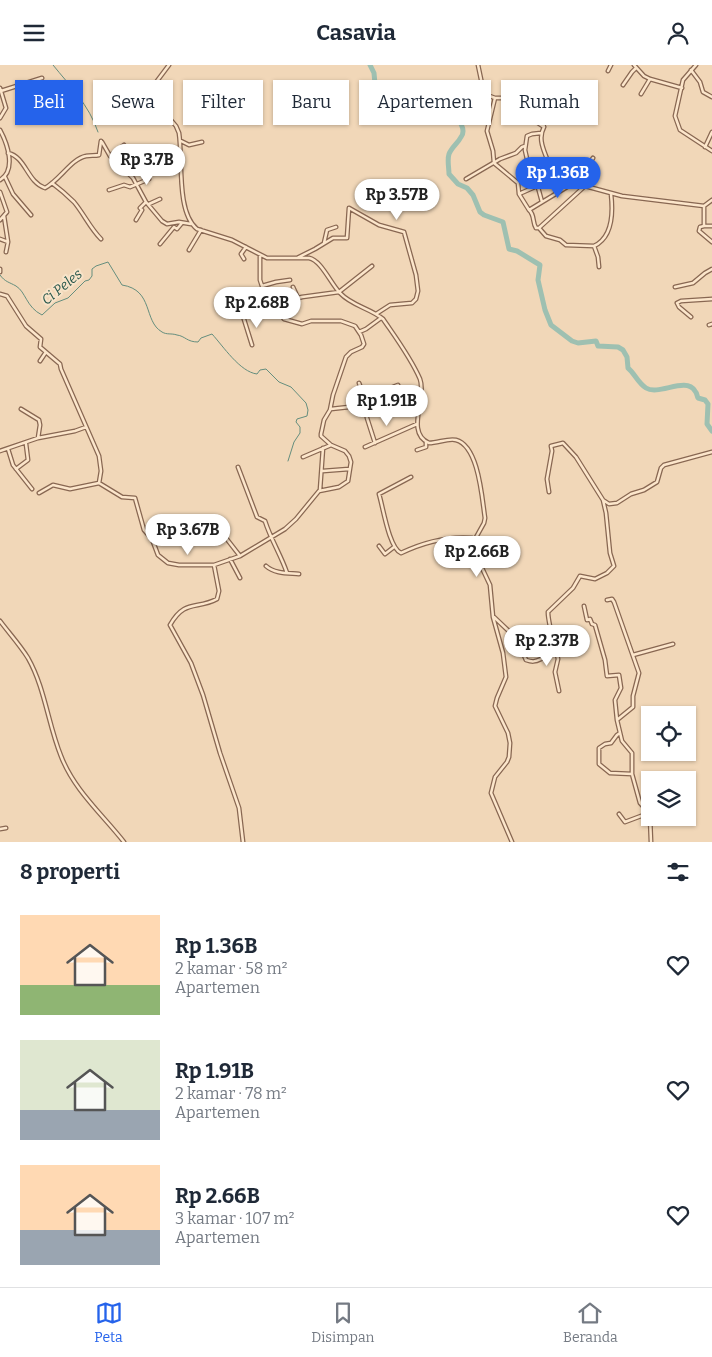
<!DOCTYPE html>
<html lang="id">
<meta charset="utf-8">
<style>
:root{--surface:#fff;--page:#f6f6f7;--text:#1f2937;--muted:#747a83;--line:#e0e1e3;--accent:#2563eb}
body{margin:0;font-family:Bitter,serif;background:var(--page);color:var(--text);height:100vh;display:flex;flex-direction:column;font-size:19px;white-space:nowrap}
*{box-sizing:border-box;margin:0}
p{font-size:16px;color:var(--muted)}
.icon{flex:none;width:28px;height:28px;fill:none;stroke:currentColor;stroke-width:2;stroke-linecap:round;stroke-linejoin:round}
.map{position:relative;height:777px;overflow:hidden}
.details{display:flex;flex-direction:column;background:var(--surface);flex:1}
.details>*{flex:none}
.hud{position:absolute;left:15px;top:15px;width:682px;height:45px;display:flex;gap:10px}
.controls{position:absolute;left:641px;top:641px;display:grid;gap:10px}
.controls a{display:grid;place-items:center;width:55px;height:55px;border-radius:0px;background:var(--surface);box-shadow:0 1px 4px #0004;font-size:25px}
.price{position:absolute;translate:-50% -42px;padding:0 11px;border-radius:18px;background:#fff;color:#222;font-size:16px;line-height:32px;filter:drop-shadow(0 1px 2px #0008)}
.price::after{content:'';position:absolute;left:50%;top:30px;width:15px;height:11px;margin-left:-8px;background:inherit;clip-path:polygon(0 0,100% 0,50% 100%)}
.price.active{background:var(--accent);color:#fff}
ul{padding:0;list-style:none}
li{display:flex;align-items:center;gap:15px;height:125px;padding:0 20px}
li span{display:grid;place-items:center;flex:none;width:140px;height:100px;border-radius:0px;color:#555}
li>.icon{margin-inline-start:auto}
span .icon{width:60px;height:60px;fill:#fffc;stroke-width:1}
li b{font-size:21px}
h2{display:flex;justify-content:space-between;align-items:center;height:60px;padding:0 20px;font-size:21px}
.chip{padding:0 18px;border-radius:0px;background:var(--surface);box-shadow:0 1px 4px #0004;font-size:18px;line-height:45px}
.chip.active{background:var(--accent);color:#fff}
header{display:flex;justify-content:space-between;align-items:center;height:65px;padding:0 20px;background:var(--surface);font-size:22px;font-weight:700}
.tabs{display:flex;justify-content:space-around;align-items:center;height:70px;border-top:1px solid var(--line);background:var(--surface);font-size:14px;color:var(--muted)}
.tabs a{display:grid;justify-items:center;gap:2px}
.tabs .active{color:var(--accent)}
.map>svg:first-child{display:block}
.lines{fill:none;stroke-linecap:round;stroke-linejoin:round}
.stream{stroke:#658e7e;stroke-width:1}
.river{stroke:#9ec0b1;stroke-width:5}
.street-casing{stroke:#886752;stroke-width:5}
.street{stroke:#fce6cb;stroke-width:2.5}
.labels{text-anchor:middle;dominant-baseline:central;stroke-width:4;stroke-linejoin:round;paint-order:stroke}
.water-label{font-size:14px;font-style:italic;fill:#27574c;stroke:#f8e3c8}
</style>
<header><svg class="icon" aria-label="menu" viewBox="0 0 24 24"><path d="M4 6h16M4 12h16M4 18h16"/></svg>Casavia<svg class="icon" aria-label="person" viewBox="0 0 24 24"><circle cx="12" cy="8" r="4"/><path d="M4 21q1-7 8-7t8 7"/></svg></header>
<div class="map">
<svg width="712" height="777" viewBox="0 0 712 777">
<rect width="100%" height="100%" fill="#f1d7b8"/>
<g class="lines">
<path class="stream" d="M53,0C70,21 89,40 98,67
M0,210C5,217 9,217 16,221C26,227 26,242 42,250L55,238L68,233L85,216L89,215L92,211V204L96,201L108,197L122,220C154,225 143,256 162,267C167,270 171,268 177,270C185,271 187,277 198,277L201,273L212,269C223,281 240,307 257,309L260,305L266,304L279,317L291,322L306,338L308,345L307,351L297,354L296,357L300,362V368L294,377L288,396"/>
<path class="river" d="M370,0L374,8L375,19L407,20L414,39L420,43C433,36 432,34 445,44H450C455,51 468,63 461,72C458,78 452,82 449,89C447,95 449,103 449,109L458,119L467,123L473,130L480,147L484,150L503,157L509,184L517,186L540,200L538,215L545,245L551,260L572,276L578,278L596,276L598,281L618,282L623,285L627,292L628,303C635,309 638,318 646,323C659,331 686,311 695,326C697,328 697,331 698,333L705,335L708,339L707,359L712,366"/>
<defs>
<path id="street" d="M169,0L148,28L176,61L179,68C183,94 176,147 197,164L232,175L267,193H309C321,195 331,219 340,228C352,241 370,243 383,254C396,273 411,293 420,314C427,333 405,368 429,378C438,378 448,373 456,375C479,381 482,434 485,453L484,458L474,476V486L490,520L493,552L503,588L506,612L497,633L495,641L508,668L510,678L509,692L507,697L495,712L491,728L512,777
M478,0L482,19L487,24V30L495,33
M634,0L644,11L650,14L682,23
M696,0L683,15L675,51L680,65L712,86
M691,5L700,17L703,27L712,32
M608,6L611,0
M22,20L27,37
M623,20L632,7L636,3
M0,23L6,43L0,53
M1,26L42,13
M641,29L650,14
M543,59L544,62C538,73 543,83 547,94L557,99L574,115L585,121L622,131L704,141V161H712
M544,62L515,43L507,36L502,33H495L487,66L493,86L494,98L518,118L519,129L529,145L567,122L574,115
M0,65C7,78 17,105 0,115
M541,68L532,69L527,71L525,85L531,112L536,115L542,137
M181,76L189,80L202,77
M102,77L110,91L133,113L146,137L162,156L167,159L179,157L191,159
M705,82L712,67
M8,88C26,92 27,117 45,123C60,115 71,94 86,91C90,90 95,91 99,90L101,76
M110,91L124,80
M528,100L547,94
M125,107L149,88
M5,112L13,129L31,150
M466,114L500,94L516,88L522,82L525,81
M52,118C60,124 67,130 74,137C84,149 90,163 101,174
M581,118L586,103L593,93
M585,121L539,163L546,171L560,175L566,180L594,181
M109,125L124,120L130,122L149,114
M0,127L7,147L0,155
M519,129L537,121
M149,139L160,134
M704,141L712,135
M529,145C535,150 532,157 536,163H539
M4,151L8,177L6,187
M136,155L142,145L140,143L146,137
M704,161L700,162L699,166L712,177
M0,174L8,177
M324,178L327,165L336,162
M160,179L174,162L177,164L182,158
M189,185L201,165
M297,193L315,184L333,173H347L349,143L379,160L404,167L416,210L418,226L416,234L412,238L390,240L376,249
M244,194L241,189L246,182
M599,202L598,192L594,181C613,172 613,146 611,129
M0,204V207
M262,221L276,217L290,215
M293,222L298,233
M675,222L693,218L705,208L712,204
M0,229L7,231L26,261L41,274L40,282L60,299L61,304L99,391L101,406L99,418L122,432L135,433L144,465L152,474L158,490L168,498L179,500H214
M274,240L302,232L339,227L372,201
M691,252L679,242L677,238L681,236L712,234
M709,260L712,259
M359,267L366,264L381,253
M252,280L242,248L252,244L273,240
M40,296L46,287
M359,318L364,331L367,353L375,378
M365,333L398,320
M21,344L39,355L40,360L38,373
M331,344L367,340
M365,382L417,359
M8,384L13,400L32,424
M417,385L426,382V377
M0,386L38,373L75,366L86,362
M303,392L331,380
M238,402L257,452L265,456C271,475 281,490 287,508
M16,404L28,395L26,379
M323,406L349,404
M411,412L379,429C383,442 389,483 401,488C424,477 446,471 472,473L474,476
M320,425L323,383
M549,427L547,414L552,386L551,381L563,378L576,392L603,435
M39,428L53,420L70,424L99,418
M185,481L191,477L192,471L200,477L226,473L240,491
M379,481L385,489L394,482
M230,494L240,513
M266,501C275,509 288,508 299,509
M607,535L612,534L614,537L639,608L633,631V642L617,655L622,676L632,688V709L640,738L650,749
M584,541L587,555L590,554L592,559L595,560L605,595L607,611L619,610L621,623L615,635L617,655
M494,552L517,574L526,595C532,597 535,597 541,594C561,585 548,563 548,547L573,523L580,511L595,514L607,508L614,501L610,488L606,448L603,435L609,439L617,438L631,429L644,425L657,417L661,403L664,400L712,387
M0,556C9,568 20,580 28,593C45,623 48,659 61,691C74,725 102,749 124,777
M554,576L558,594L555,607L559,626
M633,590L673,579
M620,668L617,670L611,678L605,679L599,683V699L610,708L632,709
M619,749L625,757L649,748
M650,752L651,777
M0,764L6,763
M243,777L239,743L220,688L203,630L191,598L170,560C185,534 196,545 217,534L219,526L214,500L240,491L285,464L296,454L319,426L339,422L348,416L351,397L349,391L345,386L331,380L321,371V369L324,355L330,345L333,330L346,292L351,287L362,282L364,279L361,270L355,261L341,256H311L302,259L284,254L264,227L260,215V191"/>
</defs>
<use href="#street" class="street-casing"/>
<use href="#street" class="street"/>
</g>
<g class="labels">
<g class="water-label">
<text transform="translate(62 222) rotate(-39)">Ci Peles</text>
</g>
</g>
</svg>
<div class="controls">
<a><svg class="icon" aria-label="locate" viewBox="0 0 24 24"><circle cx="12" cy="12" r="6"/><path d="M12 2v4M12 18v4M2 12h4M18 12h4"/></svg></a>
<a><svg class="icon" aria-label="layers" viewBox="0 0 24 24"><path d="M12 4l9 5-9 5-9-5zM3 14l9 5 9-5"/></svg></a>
</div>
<b class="price" style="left:147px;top:121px">Rp 3.7B</b>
<b class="price active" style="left:558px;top:134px">Rp 1.36B</b>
<b class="price" style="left:397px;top:156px">Rp 3.57B</b>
<b class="price" style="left:257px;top:264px">Rp 2.68B</b>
<b class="price" style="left:387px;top:362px">Rp 1.91B</b>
<b class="price" style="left:188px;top:491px">Rp 3.67B</b>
<b class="price" style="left:477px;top:513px">Rp 2.66B</b>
<b class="price" style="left:547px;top:602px">Rp 2.37B</b>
<div class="hud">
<a class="chip active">Beli</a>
<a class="chip">Sewa</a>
<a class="chip">Filter</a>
<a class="chip">Baru</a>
<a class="chip">Apartemen</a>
<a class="chip">Rumah</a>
</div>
</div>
<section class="details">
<h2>8 properti<svg class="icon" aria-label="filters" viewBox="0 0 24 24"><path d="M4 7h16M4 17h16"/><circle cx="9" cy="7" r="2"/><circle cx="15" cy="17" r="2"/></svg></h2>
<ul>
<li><span style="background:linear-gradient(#ffd9b3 70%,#8fb573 0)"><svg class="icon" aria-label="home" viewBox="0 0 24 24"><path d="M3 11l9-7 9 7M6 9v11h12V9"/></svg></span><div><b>Rp 1.36B</b><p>2 kamar · 58 m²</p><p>Apartemen</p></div><svg class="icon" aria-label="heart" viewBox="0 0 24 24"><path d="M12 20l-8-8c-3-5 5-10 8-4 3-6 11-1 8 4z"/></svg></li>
<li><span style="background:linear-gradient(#dfe7d0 70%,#9aa5b1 0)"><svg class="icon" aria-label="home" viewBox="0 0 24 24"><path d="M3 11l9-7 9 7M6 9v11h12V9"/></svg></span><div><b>Rp 1.91B</b><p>2 kamar · 78 m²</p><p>Apartemen</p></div><svg class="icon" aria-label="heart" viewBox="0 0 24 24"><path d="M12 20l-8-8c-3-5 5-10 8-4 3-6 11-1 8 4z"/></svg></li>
<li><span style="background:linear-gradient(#ffd9b3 65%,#9aa5b1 0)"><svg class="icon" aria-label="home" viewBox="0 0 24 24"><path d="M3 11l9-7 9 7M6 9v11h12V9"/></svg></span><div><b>Rp 2.66B</b><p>3 kamar · 107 m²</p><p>Apartemen</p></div><svg class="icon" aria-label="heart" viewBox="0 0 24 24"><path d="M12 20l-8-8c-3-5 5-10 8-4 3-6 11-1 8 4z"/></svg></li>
</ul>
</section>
<nav class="tabs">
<a class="active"><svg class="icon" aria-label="map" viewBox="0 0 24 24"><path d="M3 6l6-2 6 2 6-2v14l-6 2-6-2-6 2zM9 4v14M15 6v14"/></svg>Peta</a>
<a><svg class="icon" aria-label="saved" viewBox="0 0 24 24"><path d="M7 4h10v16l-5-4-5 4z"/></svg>Disimpan</a>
<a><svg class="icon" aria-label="home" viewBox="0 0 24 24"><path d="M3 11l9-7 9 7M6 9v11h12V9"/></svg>Beranda</a>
</nav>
